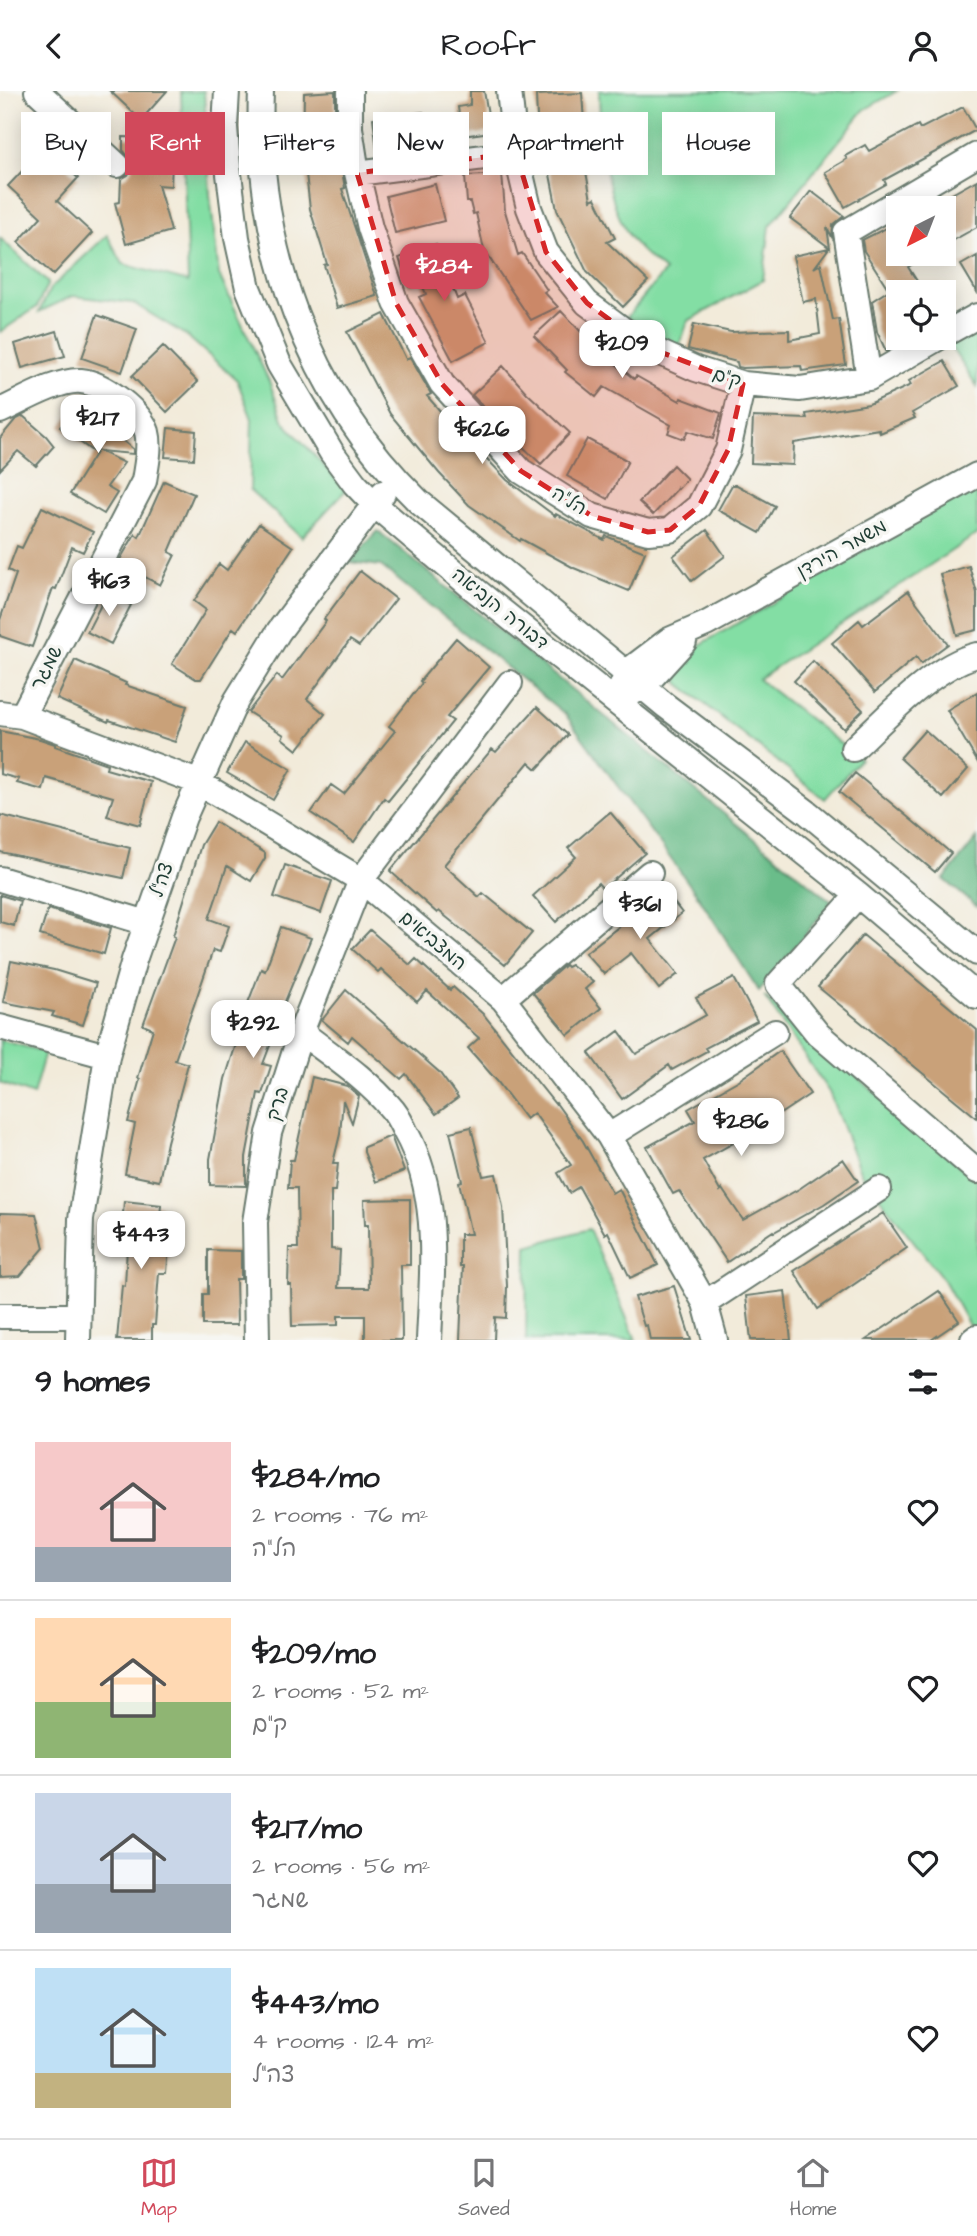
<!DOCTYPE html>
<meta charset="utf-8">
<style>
:root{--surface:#fff;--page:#f6f6f6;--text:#202124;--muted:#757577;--line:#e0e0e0;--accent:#d1495b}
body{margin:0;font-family:"Architects Daughter","Playpen Sans Hebrew",sans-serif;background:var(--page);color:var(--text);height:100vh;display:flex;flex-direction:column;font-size:26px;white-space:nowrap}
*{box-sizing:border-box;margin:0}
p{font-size:23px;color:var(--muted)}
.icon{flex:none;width:38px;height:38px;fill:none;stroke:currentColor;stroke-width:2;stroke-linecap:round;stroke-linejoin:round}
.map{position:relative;height:1249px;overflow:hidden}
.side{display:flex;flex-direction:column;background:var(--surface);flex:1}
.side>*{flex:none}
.banner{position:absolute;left:21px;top:21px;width:936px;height:63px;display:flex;gap:14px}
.needle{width:46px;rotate:222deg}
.controls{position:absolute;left:886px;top:105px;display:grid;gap:14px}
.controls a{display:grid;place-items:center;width:70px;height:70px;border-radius:0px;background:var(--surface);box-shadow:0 4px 18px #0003;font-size:35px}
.price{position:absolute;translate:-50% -60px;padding:0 16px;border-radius:14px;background:#fff;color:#222;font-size:23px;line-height:46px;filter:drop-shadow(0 2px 4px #0008)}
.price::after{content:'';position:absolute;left:50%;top:42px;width:21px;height:16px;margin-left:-10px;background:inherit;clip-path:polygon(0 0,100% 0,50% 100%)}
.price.on{background:var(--accent);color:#fff}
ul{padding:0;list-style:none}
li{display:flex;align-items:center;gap:21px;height:175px;padding:0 35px}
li+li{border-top:2px solid var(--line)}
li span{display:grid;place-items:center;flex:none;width:196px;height:140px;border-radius:0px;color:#555}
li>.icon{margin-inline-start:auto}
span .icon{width:84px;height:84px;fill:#fffc;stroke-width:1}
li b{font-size:30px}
h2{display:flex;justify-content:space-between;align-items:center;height:84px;padding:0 35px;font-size:30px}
.chip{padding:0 24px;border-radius:0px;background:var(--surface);box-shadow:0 4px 18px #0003;font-size:24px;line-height:63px}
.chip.on{background:var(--accent);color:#fff}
header{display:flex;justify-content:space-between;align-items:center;height:91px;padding:0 35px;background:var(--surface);font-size:32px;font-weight:600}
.tabs{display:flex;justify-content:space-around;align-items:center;height:98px;border-top:2px solid var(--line);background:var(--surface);font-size:19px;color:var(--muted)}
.tabs a{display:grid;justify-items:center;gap:4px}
.tabs .on{color:var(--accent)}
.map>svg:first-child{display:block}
.green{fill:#83dea4;stroke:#518e6c;stroke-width:2}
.forest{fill:#6abd8a;stroke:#447d5f;stroke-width:2}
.building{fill:#c9a179}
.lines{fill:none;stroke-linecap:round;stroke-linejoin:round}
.minor-casing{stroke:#697a6e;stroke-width:28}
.minor{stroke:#fff;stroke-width:24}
.marked{fill:#d62828;fill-opacity:0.2;stroke:#d62828;stroke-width:5;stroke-dasharray:14 9;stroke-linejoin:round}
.labels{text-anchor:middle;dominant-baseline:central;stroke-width:7;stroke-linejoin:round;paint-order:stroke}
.street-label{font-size:19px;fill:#1f3d34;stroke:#f6f6f2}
</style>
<header><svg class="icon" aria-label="back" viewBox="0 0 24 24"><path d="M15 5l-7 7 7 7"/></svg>Roofr<svg class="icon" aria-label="person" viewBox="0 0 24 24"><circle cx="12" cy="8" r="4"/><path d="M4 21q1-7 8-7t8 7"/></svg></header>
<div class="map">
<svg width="977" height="1249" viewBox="0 0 977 1249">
<rect width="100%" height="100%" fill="#f6f6f2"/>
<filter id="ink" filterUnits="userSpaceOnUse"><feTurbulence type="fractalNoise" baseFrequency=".0143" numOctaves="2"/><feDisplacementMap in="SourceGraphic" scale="14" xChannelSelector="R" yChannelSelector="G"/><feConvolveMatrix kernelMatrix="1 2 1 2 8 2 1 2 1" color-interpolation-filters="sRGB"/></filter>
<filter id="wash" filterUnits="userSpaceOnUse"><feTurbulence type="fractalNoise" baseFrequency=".00686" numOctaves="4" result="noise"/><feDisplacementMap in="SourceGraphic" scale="28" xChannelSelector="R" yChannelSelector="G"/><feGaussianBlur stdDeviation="1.57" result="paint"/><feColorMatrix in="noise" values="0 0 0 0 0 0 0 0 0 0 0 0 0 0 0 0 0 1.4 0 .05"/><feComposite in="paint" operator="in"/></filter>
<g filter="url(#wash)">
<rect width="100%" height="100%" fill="#f2ebda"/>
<path class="green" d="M204,0L210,104L219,184L269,290L284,331L346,399L302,446L250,399L252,328L237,289L187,245L133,212L73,205L39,221L50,198L107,144L123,173L188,191L181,1Z
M599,0H897L864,19L770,135L763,189L688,230L678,259L627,226L665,180C656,172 645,165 637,155C605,119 600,47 599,0Z
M0,147L48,192L37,216L0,241Z
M977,236V295L948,252Z
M977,394V443L758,588L860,668L825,708L678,592L679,566Z
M764,905L977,1090V1249L944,1189L861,1083L829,1001Z
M0,949L45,961L33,1004L0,992Z
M589,1138L636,1249H526L527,1155Z"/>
<path class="forest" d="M378,440L832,811L759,900L700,808L565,623L381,475L349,471Z
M977,747V816L944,788Z"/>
<g id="blocks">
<path class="building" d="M110,0H167L141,29Z
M335,0V39L345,97L342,98L377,205L337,217L324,174L327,173L310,118L303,56L304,2Z
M470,0H484L491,41L462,45L458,16L470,14Z
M582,2L585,46H580L591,109L595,107L615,147L607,151L648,190L623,216L587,181L557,119L543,48H538L536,4Z
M963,16L976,39L884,89L886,93L845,116L825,81L847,68L845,65L865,54L869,60L918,34L920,38Z
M423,21L427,52L377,58L373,27Z
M123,46L173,48L171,95L158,94L171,140L126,153L115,112L120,111L121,88L128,84L132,77L131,69L123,59Z
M45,56L78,87L57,110L92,142L53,184L18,151L41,126L8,95Z
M502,83L505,120L518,164L522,162L547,199L544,201L558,216L531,229L484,159L476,122L473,123L470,111H467L465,85Z
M977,89V136L943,155V108Z
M435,93L444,130L395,142L386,105Z
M811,100L844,125L833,134L832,146L827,136L830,157L790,127Z
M898,131V163H930L908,176L924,201H898V247H909L886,260L877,241L872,210L889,199L864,160L862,149Z
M436,153L457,208L465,204L489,251L453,270L419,206L426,203L421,191L409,195L399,167Z
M829,157L814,177L821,173L833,229L839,228L846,274L802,280L801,275L743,277L738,276L737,271L688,258L694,233L731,241L789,239V249L820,243L816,208L803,211L793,165Z
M977,165V201L961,174Z
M561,220L583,243L582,244L634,288L636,285L680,310L681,307L721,322L713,348L688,340L684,348L668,342L671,334L604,296L596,306L565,281L567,279L534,245Z
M384,223L406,268L410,266L431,303L427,305L469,353L471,351L507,389L555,425L556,423L604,449L606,445L645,461L629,500L574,477L521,448L520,450L469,414L439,382L390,323L347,241Z
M97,224L137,238L122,281L82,267Z
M57,240L65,265L22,277L15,253Z
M163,255L198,291L167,321L132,285Z
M944,270L959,295L912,322L915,327L880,342L879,338L794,352L793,374L751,372L753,326L807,328L806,323L869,313L911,294L909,290Z
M503,275L527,302L570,342L541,373L499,333L472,304Z
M96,313L128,337L129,339L122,349L133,358V363L99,360L124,372L107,396L117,402L104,423L70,403L97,360H92L60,336L74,318L86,327Z
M23,325L46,345L54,355L36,375L18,360L0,379V347L15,329Z
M168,337L196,340L194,368L165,366Z
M587,348L628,370L608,408L567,385Z
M673,374L687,388L678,398L676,396L677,398L653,424L639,411Z
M164,390L194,403L169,461L175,464L160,494L118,472L135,443L139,446Z
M732,394H737L775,415L760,442L718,419Z
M42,416L93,441L83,461L72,456L56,498L53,497L32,556L0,545V529L16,483L8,479L17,455L22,457Z
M259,433L293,456L237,540L233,537L201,588H196L172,573L206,519L194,510L219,473L227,479Z
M707,439L725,465L692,490L673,465Z
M969,475L977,502V539L957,544L940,483Z
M360,480L396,508L359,555L350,549L307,608L325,623L297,659L282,647L284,644L248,621L277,584L282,589L326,530L324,528Z
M908,500L948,553L921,573L916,566L875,601L832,552L859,529L863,534Z
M107,502L131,514L111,553L87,541Z
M456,547L489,576L447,626L453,630L388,710L384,707L354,751L311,722L331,694L344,703L395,640L389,635L422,592L420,590Z
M75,569L126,592L125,594L187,615L175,651L109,629L108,631L57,608Z
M813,570L863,619L844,638L794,590Z
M977,601V670L947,619Z
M537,616L568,644L537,678L529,671L444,774L479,806L483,802L532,842L505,874L439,820L437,822L390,780L492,658L496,661Z
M925,639L968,678L943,707L900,667Z
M0,640L40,648L55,653V655L107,673L106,678L151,691L140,734L107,725L113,706L46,687L43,699L17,692L19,688L0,683Z
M245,651L291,678L273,709L227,682Z
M855,682L951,762L935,781L839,701Z
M610,721L645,762L603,798L598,792L556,831L533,805L576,766L568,757Z
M0,724L130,757L123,787L0,761Z
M215,731L265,762V767L251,790L227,775L209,828L229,835L220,861L213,859L175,969L188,973L167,1051L159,1090L125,1083L135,1033L128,1031L140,988L138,987L153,938L143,934L175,846L173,845L201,754Z
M285,774L332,790L321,822L274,806Z
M665,800L682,822L650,848L678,883L659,898L631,862L604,883L585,862Z
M0,804L20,810L14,835L0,831Z
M48,818L111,837L104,863L40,844Z
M281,836L311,847L275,935L277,936L263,973L271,975L262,1003L258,1002L246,1066V1095L210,1094V1068L225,988L238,947L235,946L261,878L265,880Z
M370,839L410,874L416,868L450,899L453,896L484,924L555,1013L556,1012L583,1050L612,1102L619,1098L658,1174L630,1187L608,1141L605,1143L579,1096L569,1102L558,1082L571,1074L534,1022L526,1028L497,990L468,957L479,947L427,900L417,911L381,878L378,881L352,858Z
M863,844L977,939V1027L818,896Z
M11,870L54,879L96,892L83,934L52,925L54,921L3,911Z
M565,874L567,876L571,874L593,891L585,898L601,917L568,944L533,902Z
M734,887L757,930L705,957L707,960L672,979L669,974L622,1008L589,962L619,940L636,963L706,924L696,907Z
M346,899L439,981L458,1007L436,1023L406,983L401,988L352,945L348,951L322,929Z
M780,960L810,1003L753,1041L703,1069L720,1100L722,1098L743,1129L799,1098L843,1068L858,1090L824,1113L774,1141L773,1140L727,1171L679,1100L673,1103L647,1056L695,1030L688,1018L739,989Z
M312,986L347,995L359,1005L352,1032L343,1009L340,1043L333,1072H338L335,1100H331V1158L340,1159L338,1197H369L368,1134H365L364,1109L410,1108V1174H401L402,1249H365V1225H338V1234L292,1235L291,1194H288L289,1157H298L297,1097H288L290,1069H294Z
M471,1036L483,1085L496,1083L503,1116L507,1195L506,1227L495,1226L494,1249H460L463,1175H460V1143H471L459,1091L462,1090L450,1041Z
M391,1045L404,1080L376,1091L364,1061V1056Z
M124,1110L161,1114L158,1152L169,1153L167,1182H159L155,1234H152V1249H117L122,1194L125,1195L128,1136H122Z
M0,1122L36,1123L44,1157L20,1185L0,1186Z
M883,1122L907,1157L818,1218L794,1180Z
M208,1159L241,1160V1188H236L237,1234H203V1203H208Z
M674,1195L691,1249H650L647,1234L644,1235L635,1206Z
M785,1200L791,1249H751L746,1205Z
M939,1200L959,1230L931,1249H866Z"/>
</g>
</g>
<g filter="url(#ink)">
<use href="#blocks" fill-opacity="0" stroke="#697a6e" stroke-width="2"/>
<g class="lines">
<defs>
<path id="minor" d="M37,0L117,74
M227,0L225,36L228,75L237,147L248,197L279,273L332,362L355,393L375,414L474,498L858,804L977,905
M261,0C255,155 307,302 419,411L666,615L808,722L977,862
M350,0V37L357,82L370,137L396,212L442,293L521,380L592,425L648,441L670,439L699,415L728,359L743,293
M509,0L516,62L529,117L546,161L587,212L645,255L696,278L743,293L800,298L869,287L938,247
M357,82L516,62
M943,244L977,225
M869,287L846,141L977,64
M0,320C20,311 58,288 81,290C103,292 140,320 147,341C151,356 146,376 144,390L22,625
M621,597L627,582L632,577L669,549L706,533L977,384
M630,603L643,596L684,551
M0,622L22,625L198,691L361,789L503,908L609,1045L705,1212L715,1249
M853,658C886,627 933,575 977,564
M0,788L147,832
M858,804L778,893L818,943L977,1080
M503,908L650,782
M0,936L107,965
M301,941C332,965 366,987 391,1017C397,1023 401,1032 405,1040C441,1104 432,1178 429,1249
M609,1045L775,941
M705,1212L879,1098
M0,1225H77
M78,1249L81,1128L107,965L134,869L184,726L236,610L279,540L383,402
M257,1249L255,1131L269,1042L301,941L361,789L510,592
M973,1249L977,1246"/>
</defs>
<use href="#minor" class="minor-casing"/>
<use href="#minor" class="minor"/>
</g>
</g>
<path class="marked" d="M516,62L546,161L587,212L645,255L743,293L728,359L699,415L670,439L648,441L592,425L521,380L442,293L396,212L357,82Z"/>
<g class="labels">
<g class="street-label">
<text transform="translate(727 287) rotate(16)">ק"ם</text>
<text transform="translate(569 410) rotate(32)">הל"ה</text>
<text transform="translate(842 458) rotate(-29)">משמר הירדן</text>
<text transform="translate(500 518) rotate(39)">דבורה הנביאה</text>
<text transform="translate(47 577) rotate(-63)">שמגר</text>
<text transform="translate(162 789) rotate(-71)">צה"ל</text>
<text transform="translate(433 850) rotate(40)">המצביאים</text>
<text transform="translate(278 1013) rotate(-72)">ברק</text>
</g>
</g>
</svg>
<div class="controls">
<a><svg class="needle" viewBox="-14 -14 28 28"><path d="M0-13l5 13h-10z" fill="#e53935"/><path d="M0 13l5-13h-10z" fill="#757577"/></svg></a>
<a><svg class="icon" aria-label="locate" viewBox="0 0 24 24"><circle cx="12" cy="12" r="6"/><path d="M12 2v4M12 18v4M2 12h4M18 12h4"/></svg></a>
</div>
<b class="price on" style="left:444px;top:212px">$284</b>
<b class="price" style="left:622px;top:289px">$209</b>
<b class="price" style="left:98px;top:364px">$217</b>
<b class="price" style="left:482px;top:375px">$626</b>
<b class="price" style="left:109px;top:527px">$163</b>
<b class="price" style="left:640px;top:850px">$361</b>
<b class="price" style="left:253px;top:969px">$292</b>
<b class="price" style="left:741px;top:1067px">$286</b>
<b class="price" style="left:141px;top:1180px">$443</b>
<div class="banner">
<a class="chip">Buy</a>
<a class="chip on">Rent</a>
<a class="chip">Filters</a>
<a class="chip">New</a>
<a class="chip">Apartment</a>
<a class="chip">House</a>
</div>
</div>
<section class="side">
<h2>9 homes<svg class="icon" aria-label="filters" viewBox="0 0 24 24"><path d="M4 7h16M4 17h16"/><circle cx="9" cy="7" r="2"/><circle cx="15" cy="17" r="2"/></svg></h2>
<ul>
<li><span style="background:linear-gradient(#f6c9c9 75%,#9aa5b1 0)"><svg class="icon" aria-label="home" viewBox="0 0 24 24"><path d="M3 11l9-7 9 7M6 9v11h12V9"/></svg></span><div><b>$284/mo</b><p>2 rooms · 76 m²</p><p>הל&quot;ה</p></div><svg class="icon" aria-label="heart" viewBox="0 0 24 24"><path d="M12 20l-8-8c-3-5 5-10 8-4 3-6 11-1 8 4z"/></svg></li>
<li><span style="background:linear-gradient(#ffd9b3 60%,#8fb573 0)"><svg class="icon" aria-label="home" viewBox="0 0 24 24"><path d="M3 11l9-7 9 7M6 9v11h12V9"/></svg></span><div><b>$209/mo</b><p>2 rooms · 52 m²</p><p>ק&quot;ם</p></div><svg class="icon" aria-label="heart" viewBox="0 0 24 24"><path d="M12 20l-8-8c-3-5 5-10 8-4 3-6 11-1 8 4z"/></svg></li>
<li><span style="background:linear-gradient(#c9d6e8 65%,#9aa5b1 0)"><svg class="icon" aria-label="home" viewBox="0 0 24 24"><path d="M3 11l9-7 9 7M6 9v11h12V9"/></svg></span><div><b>$217/mo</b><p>2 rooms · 56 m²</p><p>שמגר</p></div><svg class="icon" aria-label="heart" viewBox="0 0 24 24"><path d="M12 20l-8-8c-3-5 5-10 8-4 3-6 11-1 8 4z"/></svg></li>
<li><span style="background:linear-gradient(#bfe0f5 75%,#c2b280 0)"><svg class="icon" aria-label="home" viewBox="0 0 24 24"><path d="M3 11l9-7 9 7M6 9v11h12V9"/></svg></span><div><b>$443/mo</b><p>4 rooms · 124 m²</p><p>צה&quot;ל</p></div><svg class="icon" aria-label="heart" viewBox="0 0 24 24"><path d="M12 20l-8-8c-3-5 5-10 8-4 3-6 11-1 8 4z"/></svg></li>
</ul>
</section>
<nav class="tabs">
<a class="on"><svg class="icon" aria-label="map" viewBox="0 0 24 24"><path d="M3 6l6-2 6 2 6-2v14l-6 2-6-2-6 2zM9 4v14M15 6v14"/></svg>Map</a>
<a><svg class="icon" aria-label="saved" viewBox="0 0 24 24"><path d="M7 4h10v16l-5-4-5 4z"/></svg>Saved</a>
<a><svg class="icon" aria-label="home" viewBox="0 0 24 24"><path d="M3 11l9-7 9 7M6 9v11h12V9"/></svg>Home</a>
</nav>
